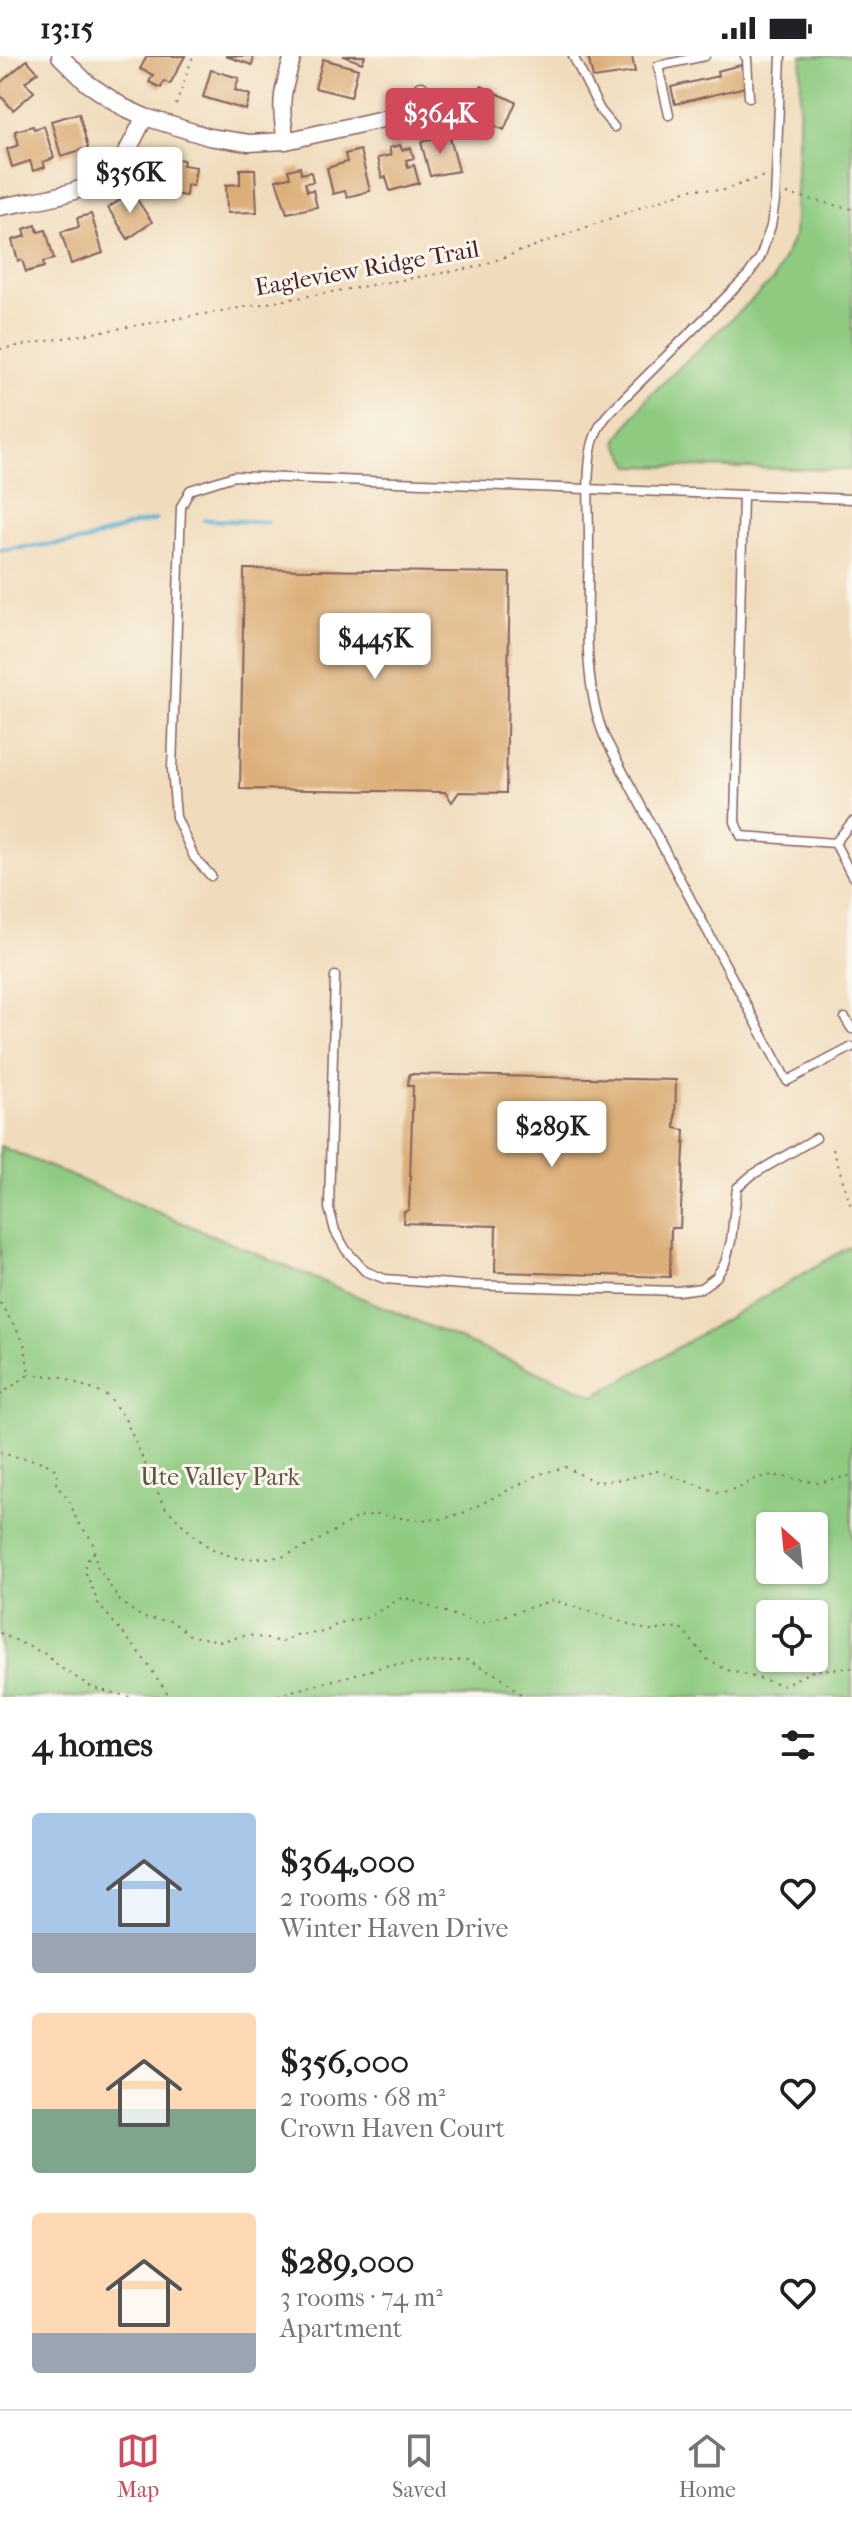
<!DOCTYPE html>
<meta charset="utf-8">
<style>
:root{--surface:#fff;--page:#f6f6f6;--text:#202124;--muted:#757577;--line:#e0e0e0;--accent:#d1495b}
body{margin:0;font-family:"IM FELL French Canon",serif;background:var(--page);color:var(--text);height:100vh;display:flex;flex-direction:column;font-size:30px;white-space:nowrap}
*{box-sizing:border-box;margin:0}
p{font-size:26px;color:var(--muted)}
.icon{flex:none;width:44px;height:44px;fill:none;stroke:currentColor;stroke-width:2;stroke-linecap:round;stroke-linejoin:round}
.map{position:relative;height:1641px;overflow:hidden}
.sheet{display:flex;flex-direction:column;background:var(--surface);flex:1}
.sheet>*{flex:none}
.needle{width:52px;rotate:333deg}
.tools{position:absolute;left:756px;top:1456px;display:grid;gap:16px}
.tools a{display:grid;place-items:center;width:72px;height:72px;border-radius:8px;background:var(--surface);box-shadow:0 2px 6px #0004;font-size:40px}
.price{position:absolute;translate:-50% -68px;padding:0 18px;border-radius:8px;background:#fff;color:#222;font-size:26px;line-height:52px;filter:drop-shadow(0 2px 4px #0008)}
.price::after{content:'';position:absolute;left:50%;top:48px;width:24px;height:18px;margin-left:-12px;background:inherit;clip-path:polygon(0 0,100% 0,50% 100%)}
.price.current{background:var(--accent);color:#fff}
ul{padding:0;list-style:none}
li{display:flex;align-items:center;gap:24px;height:200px;padding:0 32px}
li span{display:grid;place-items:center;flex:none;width:224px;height:160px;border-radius:8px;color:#555}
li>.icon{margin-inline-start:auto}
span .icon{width:96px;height:96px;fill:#fffc;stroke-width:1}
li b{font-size:34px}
h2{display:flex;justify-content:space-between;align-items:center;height:96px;padding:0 32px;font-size:34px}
.status{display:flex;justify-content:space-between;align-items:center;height:56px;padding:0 40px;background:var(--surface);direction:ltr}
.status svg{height:22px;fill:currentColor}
.tab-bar{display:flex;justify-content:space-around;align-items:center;height:112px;border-top:2px solid var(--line);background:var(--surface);font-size:22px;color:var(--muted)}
.tab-bar a{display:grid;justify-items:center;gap:4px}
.tab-bar .current{color:var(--accent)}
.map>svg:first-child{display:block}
.green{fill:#8ecb81;stroke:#6c7556;stroke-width:2;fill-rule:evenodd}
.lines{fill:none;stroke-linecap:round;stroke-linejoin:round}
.stream{stroke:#53afd1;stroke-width:4}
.building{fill:#dcaf79}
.lane-casing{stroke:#84615e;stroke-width:11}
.street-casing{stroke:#84615e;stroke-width:19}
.path{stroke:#84615e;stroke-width:2;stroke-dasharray:2 6;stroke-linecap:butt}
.lane{stroke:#fff;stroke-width:8}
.street{stroke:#fff;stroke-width:16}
.labels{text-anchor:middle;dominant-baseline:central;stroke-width:6;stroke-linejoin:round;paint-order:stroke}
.street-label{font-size:24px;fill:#4a1f2b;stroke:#fbf7ec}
.park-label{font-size:24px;fill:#5e5345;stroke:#fbf7ec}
</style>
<div class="status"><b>13:15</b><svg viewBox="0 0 49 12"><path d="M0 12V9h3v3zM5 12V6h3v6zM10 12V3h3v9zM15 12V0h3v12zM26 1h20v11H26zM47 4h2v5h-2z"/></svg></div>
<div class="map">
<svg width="852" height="1641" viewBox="0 0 852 1641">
<rect width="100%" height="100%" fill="#fbf7ec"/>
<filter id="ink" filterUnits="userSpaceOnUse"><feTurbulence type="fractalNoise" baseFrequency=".0125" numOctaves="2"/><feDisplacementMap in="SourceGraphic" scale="16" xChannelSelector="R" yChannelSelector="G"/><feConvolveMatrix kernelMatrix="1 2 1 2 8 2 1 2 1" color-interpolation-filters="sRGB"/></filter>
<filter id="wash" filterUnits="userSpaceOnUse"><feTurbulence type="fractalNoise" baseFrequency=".006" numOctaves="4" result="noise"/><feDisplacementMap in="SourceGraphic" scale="32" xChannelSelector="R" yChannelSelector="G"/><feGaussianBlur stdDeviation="1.8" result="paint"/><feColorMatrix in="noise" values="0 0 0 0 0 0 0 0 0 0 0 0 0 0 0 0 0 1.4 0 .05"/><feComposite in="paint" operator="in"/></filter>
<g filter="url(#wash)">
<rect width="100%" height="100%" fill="#f0dcbc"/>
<path class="green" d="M802,0H852V414L631,410L616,385L648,341L774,223L794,180Z
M0,1090L595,1340L852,1189V1641H0ZM770,1470H814V1514H770ZM770,1558H814V1602H770Z"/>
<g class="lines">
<path class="stream" d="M204,464L268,466
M0,494L85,485L135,468L156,464"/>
</g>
<g id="blocks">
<path class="building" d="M147,0H185L170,28L164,25L161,32L149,26L153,19L140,13Z
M225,0H254L252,9Z
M343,0H365L362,7Z
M588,0H632L635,16L593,22Z
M323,3L358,13L351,41L315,32Z
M27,4L38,16L25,26L34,36L13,54L0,39V27Z
M741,9L746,31L675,48L671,31L718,20L717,15Z
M211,14L239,22L235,34L250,39L246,54L203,41Z
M481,30L516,46L504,74L489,67L484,78L467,70Z
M79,57L88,92L61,100L51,65Z
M33,70L34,73L44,70L54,102L43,106L45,111L33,115L30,105L12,111L7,93L19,89L15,75Z
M449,78L459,115L430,120L421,86Z
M400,89L402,94L411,92L414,102L406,104L408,111L414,109L419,127L390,135L386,121L382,122L377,102L391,99L389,92Z
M360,94L370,135L347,141L345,135L333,138L327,112L347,106L345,98Z
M163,101L184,104L183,109L196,111L193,130L187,129L186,140L155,135L156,125L151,124L153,113L161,114Z
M300,111L301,118L311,116L313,126L305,127L307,135L313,134L317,151L287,157L276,124L290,121L288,114Z
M240,113H255L257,156L227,157L226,129L240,128Z
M132,136L152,166L128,183L108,152Z
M91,158L103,197L71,208L61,176L79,171L77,162Z
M36,169L38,176L46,174L54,203L43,206L44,211L26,216L22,204L18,205L12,184L26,180L24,173Z
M244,513L510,517L506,737L459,736L452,746L445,736L240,733Z
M409,1018L676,1024L675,1072L685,1074L680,1172H671L670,1221L495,1216L496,1170L403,1167L404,1155L409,1154L413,1030H408Z"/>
</g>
</g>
<g filter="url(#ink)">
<use href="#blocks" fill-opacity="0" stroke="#84615e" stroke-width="2"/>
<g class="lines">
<defs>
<path id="lane" d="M573,0L600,54L614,71
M745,0L747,2L749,41
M781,0L775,145L771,170L760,202L748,219L613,353C602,364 596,374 592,390C586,419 589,453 589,483C589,548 580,618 604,680L787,1025L852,991
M669,59L658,10L705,0
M743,440L735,766L741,780L835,787
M852,766L835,787L852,820
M211,820L194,801L176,761L172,713L181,451L190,434L234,420L852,443
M335,920L329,1152L335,1175L346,1194L365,1215L385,1223L463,1229L678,1235L701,1232L716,1221L725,1207L731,1185L737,1132L752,1119L816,1082
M845,962L852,973"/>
<path id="street" d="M60,0L87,27L123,51L145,61L209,81L249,87L286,85L400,59L421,34
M286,85C279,47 282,36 293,0
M0,151C39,143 95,139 121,105C130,92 137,75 145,61"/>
</defs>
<use href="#lane" class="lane-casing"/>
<use href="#street" class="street-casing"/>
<path class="path" d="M176,49L193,0
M787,138L852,153
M0,293L477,211L694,132L721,135L764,120
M833,1093L852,1154
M0,1247L24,1286L29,1317
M29,1318L62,1321L108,1340L125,1363L164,1450L193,1479L213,1494L240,1503L282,1501L312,1488L358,1461L378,1458L414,1464L443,1463L463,1457L540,1418L565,1411L596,1426L625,1423L657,1415L720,1437L741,1431L755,1423L772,1419L819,1427L852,1419
M0,1339L28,1319
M0,1396C22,1405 40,1400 57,1415L56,1429L69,1444L77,1465L92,1484L97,1510L120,1545L143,1562L171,1565L191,1580L221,1585L248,1579L282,1586L295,1579L325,1576L339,1567L369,1561L403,1541L479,1568L553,1544L650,1575L680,1571L707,1603L727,1614L783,1629L815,1614L852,1612
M94,1496L86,1506L85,1515L99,1549L139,1596L168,1638L167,1641
M0,1577L45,1598L61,1612L93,1632L130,1641
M270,1641L390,1609L468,1604L501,1621L524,1641"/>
<use href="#lane" class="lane"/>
<use href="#street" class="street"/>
</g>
</g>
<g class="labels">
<g class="street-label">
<text transform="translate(367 212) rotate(-10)">Eagleview Ridge Trail</text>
</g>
<g class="park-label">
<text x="220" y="1421">Ute Valley Park</text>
</g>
</g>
</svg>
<div class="tools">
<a><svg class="needle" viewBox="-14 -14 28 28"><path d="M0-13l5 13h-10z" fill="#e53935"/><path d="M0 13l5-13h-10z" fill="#757577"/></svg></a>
<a><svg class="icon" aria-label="locate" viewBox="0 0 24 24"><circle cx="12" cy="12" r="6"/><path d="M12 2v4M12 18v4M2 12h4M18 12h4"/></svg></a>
</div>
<b class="price current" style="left:440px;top:100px">$364K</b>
<b class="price" style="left:130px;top:159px">$356K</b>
<b class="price" style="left:375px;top:625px">$445K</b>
<b class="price" style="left:552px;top:1113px">$289K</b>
</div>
<section class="sheet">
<h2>4 homes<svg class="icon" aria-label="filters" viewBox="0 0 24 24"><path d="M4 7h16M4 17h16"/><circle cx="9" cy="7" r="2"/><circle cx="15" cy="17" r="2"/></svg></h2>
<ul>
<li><span style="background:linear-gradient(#a9c7e8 75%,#9aa5b1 0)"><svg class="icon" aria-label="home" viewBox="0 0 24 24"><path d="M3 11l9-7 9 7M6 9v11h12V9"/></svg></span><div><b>$364,000</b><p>2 rooms · 68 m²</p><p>Winter Haven Drive</p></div><svg class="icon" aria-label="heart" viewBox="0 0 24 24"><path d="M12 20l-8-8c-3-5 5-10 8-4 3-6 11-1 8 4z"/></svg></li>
<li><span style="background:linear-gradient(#ffd9b3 60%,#7fa58c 0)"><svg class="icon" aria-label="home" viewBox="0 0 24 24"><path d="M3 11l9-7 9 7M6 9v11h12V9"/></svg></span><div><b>$356,000</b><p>2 rooms · 68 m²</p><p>Crown Haven Court</p></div><svg class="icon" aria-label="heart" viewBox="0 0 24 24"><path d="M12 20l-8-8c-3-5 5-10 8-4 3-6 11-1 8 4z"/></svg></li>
<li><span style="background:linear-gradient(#ffd9b3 75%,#9aa5b1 0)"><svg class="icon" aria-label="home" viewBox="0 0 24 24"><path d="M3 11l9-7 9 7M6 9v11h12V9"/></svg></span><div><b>$289,000</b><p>3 rooms · 74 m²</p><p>Apartment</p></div><svg class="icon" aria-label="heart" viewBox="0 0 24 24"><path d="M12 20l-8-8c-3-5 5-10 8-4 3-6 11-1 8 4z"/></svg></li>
</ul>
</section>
<nav class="tab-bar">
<a class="current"><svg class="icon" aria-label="map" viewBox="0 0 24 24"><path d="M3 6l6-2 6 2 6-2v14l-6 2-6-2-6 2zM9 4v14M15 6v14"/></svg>Map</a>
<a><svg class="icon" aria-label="saved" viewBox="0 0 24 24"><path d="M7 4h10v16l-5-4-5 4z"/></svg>Saved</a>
<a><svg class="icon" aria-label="home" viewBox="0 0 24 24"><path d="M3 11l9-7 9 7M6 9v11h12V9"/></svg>Home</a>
</nav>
